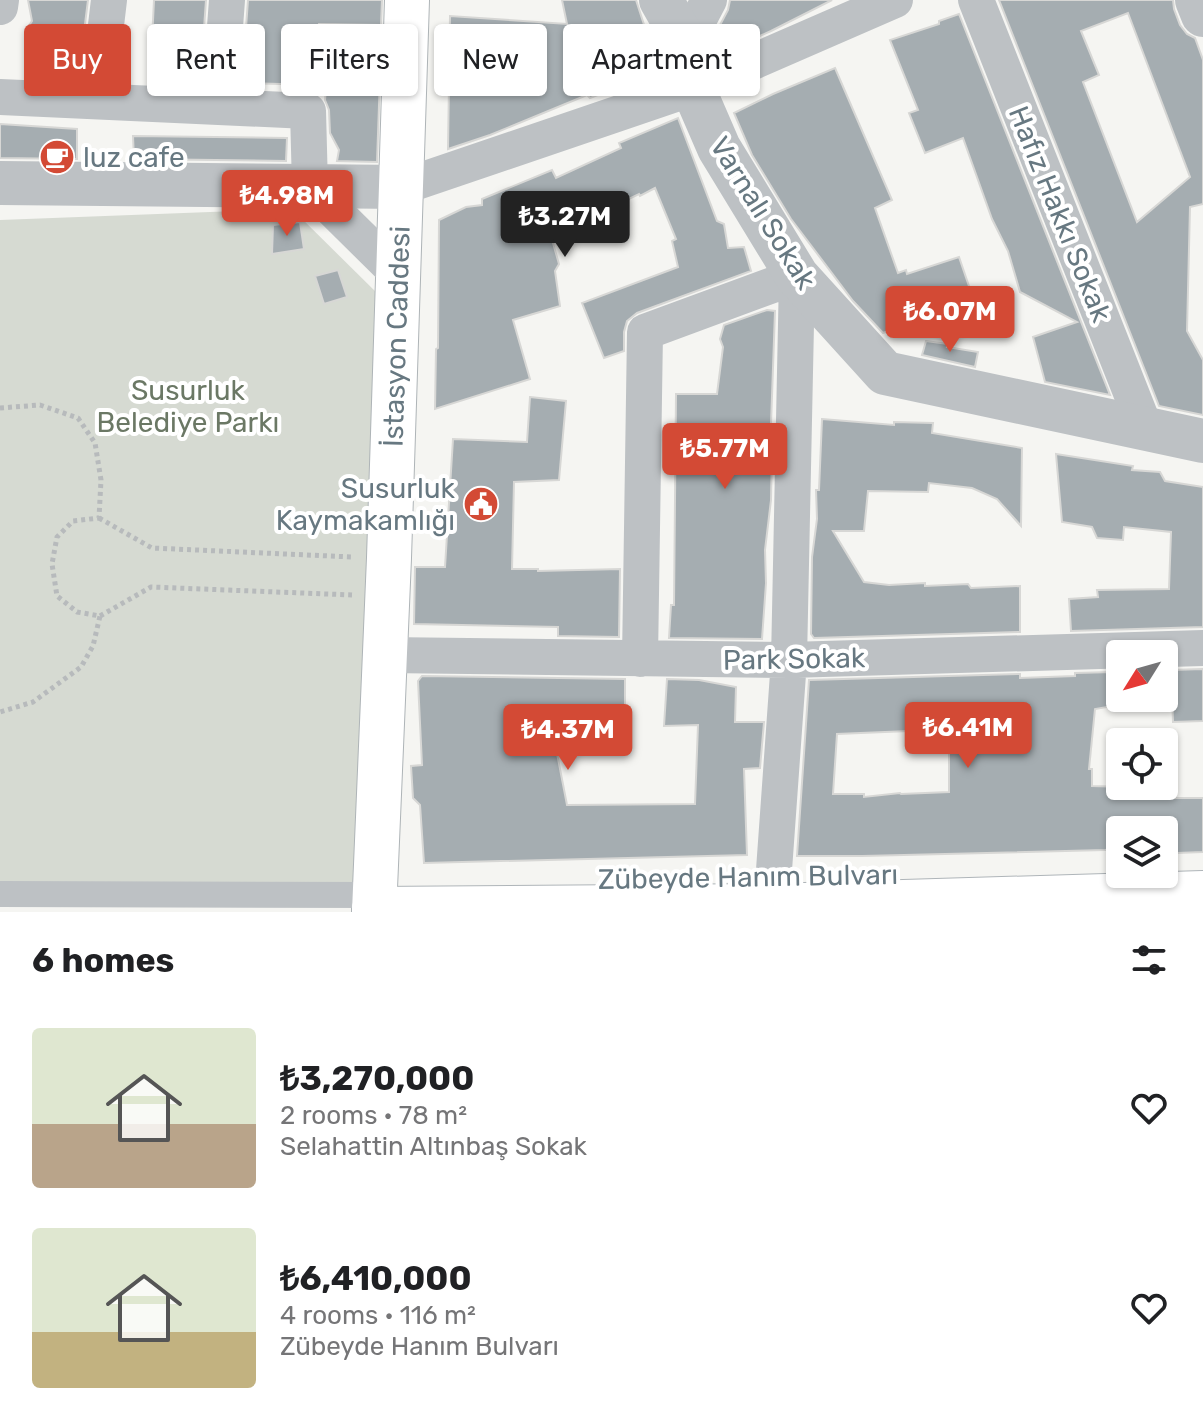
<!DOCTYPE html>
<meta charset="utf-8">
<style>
:root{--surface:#fff;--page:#f2f2f2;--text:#202124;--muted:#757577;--accent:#d34a35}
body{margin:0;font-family:Rubik,sans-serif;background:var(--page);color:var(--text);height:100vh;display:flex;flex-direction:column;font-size:30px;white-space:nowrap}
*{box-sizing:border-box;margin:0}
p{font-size:26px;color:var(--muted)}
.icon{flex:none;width:44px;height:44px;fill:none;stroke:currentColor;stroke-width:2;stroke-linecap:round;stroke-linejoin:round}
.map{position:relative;height:912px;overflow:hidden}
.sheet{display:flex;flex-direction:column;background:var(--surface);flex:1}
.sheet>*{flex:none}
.hud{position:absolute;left:24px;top:24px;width:800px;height:72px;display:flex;gap:16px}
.needle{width:52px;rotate:233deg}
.tools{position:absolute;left:1106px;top:640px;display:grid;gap:16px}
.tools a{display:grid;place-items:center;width:72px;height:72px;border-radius:8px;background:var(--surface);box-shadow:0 2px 6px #0004;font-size:40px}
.price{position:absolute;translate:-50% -68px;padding:0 18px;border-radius:8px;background:var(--accent);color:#fff;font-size:26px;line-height:52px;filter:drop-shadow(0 2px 4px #0008)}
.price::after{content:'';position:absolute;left:50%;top:48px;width:24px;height:18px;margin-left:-12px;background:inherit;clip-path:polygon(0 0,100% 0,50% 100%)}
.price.current{background:#222;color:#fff}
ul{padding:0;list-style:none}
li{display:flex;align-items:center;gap:24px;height:200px;padding:0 32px}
li span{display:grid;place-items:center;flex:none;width:224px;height:160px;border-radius:8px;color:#555}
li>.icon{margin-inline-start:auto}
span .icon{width:96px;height:96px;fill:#fffc;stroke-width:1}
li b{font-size:34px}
h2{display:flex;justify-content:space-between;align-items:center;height:96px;padding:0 32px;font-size:34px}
.pill{padding:0 28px;border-radius:8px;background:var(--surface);box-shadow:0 2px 6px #0004;font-size:28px;line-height:72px}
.pill.current{background:var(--accent);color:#fff}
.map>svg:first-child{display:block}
.green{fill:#d6dad2}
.building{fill:#a5adb1;stroke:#d7d7d5;stroke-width:2;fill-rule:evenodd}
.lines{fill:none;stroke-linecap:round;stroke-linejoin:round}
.secondary-casing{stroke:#afb5b9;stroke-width:46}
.primary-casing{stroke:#aeb4b7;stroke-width:46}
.path{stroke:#b7babc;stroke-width:5;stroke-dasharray:4 4;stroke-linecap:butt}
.pedestrian{stroke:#bdc1c4;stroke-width:26}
.minor{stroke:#bdc1c4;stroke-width:36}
.tertiary{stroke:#bdc1c4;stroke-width:44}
.secondary{stroke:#fff;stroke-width:44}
.primary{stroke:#fff;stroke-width:44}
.labels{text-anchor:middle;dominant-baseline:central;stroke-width:8;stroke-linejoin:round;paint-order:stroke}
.poi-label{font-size:28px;fill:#677881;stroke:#fff;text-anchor:start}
.street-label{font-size:28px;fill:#677881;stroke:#fff}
.park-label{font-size:28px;fill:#6b7865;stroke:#fff}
</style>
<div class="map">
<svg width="1203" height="912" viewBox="0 0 1203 912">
<rect width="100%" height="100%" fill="#f5f5f2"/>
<path class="green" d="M292,209L381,297L357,882H0V220Z"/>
<path class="building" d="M28,0H88L78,80L26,77L28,45L26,30L32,21Z
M154,0H206L200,85L150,82Z
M248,0H382L381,25L319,24L314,85L242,83Z
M562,0H636L659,71L590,98L587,95L490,135L448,149L450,16L567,24Z
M730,0H832L771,31L753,39L749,32L713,52L711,42L728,10Z
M999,0H1173L1174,9L1180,25L1187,34L1195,38L1203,60V204L1190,207L1187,331L1203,360V415L1159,406ZM1128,13L1190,177L1137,222L1083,82L1099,75L1081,31Z
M959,14L1110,395L1045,382L1033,337L1077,322L1020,292L1008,251L992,219L963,138L925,153L909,113L918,110L890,40L939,24V21Z
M835,68L892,200L875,208L898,273L906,270L907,274L959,257L973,298L883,333L853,301L791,219L752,155L734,113L773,94Z
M327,77H380L377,162L337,161L339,150L330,133L329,110L325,100Z
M678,118L717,221L724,224L728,248L744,247L751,271L637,313L627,321L624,332V351L604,358L582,303L678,267L672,241L676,239L655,188L640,196L639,194L551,236L559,264L555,271L560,306L513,320L530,379L435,409L436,349L438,348L439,220L466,207L482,205V199L552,170L556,178L621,148L619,143Z
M0,124L77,129V159L0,158Z
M133,136L287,138L286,161L134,159Z
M300,222L304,249L272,254L273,225Z
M338,270L347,297L324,304L315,276Z
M767,310L775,311L770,453H772L771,500L765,550L766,583L762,639L669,638L671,605H674L676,394H717L723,347L720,339L724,325Z
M926,341L948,344L947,347L978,352L975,367L922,355Z
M530,397L566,401L559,480L514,482L512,569H538V571L620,569L619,637L558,636V627L414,624L415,567H445L453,439L527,442Z
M822,419L894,425V422L933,423L932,433L1022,448L1021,526L997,499L972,488L929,483L928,492L868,491L864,531H833L864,582L889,585L925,583V586L968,584L971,588L1020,586V632L814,638L811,634L812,557L817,519L816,490H819Z
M1056,454L1133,466L1132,470L1160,472L1165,481L1203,487V627L1071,631L1069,599L1098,597L1097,590L1169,589L1171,532L1124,527L1123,540L1097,538L1092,527L1062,522Z
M1203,669V721L1173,722L1171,670Z
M1113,672V706L1095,709L1089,769H1092V786L1127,787V799L1166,797V798H1203V852L1177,853L1174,849L1164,850V830H1120V849L1105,850L862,856H797L809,680L1020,674V678L1075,676V673ZM933,730V737H949V792L901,794L900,793L864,797V794H833L837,734Z
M422,676L625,679V726L602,730V737L555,743L567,805L695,804L698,725L664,726L667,679L699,680L736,687L735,722H764L760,768L744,769L747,855L424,863L420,805L413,798L411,766L422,765L418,681Z"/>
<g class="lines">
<defs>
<path id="secondary" d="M374,909L772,906L1203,893"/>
<g id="primary">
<path id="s1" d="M374,912L389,558L407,0"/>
</g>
</defs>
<use href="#secondary" class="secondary-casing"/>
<use href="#primary" class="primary-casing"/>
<path class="path" d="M0,408L40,405L78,418L95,443L101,480L99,518L73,521L57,537L52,564L57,596L77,612L100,616L93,646L81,667L33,702L0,712
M99,518L152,548L352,557
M100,616L151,587L352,595"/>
<path class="pedestrian" d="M0,894L375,895"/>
<path class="minor" d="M976,0L1145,428
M0,7L1,0
M686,44L709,0
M0,97L308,111L310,187L398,274
M97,101L109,0
M219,107L227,0
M402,187L693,88L895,0
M385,655L789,660L1203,648
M640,659L645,332L797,276L789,660L771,912"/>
<path class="tertiary" d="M661,0L686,44L693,88L719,148L797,276L885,373L1203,441
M1197,0L1203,15
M0,183L402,187"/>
<use href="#secondary" class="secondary"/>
<use href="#primary" class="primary"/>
</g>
<defs>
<symbol id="cafe-disc" viewBox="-11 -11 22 22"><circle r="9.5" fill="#d34a35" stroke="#fff"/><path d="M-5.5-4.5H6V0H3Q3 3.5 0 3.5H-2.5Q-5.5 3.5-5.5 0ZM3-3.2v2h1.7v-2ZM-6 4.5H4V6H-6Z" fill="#fff"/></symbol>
<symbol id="civic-disc" viewBox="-11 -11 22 22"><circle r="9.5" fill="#d34a35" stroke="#fff"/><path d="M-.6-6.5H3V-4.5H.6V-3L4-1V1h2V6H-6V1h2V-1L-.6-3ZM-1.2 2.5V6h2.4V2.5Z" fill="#fff"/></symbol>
</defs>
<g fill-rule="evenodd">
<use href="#cafe-disc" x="37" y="137" width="40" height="40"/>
<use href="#civic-disc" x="461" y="484" width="40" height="40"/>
</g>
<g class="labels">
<g class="poi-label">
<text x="83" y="157">luz cafe</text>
<text x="455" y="488" text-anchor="end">Susurluk<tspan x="455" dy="32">Kaymakamlığı</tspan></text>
</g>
<g class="street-label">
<text transform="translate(763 213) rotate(58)">Varnalı Sokak</text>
<text transform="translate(1060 214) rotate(68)">Hafız Hakkı Sokak</text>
<text stroke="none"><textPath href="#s1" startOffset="576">İstasyon Caddesi</textPath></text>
<text transform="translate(794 659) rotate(-1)">Park Sokak</text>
<text transform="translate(748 877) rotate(-1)">Zübeyde Hanım Bulvarı</text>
</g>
<g class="park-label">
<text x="188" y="390">Susurluk<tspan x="188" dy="32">Belediye Parkı</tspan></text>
</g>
</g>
</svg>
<div class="tools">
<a><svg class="needle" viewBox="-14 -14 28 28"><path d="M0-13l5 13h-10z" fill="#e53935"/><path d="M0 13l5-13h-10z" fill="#757577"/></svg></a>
<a><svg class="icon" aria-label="locate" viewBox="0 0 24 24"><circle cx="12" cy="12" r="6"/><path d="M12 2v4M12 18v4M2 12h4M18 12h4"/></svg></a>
<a><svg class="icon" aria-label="layers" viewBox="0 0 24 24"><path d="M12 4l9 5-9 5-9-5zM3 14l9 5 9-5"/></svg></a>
</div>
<b class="price" style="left:287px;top:238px">₺4.98M</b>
<b class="price current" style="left:565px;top:259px">₺3.27M</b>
<b class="price" style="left:950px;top:354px">₺6.07M</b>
<b class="price" style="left:725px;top:491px">₺5.77M</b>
<b class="price" style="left:968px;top:770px">₺6.41M</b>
<b class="price" style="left:568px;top:772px">₺4.37M</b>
<div class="hud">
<a class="pill current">Buy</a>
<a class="pill">Rent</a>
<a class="pill">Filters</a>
<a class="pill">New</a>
<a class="pill">Apartment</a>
</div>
</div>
<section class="sheet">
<h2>6 homes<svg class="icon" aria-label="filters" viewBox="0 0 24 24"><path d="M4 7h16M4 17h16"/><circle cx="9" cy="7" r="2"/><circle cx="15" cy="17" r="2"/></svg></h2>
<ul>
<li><span style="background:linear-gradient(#dfe7d0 60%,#b9a48a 0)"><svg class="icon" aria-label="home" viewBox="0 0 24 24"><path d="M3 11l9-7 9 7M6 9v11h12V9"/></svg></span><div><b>₺3,270,000</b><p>2 rooms · 78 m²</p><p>Selahattin Altınbaş Sokak</p></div><svg class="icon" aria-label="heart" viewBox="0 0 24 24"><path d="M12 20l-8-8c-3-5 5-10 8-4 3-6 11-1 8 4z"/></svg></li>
<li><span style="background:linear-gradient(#dfe7d0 65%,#c2b280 0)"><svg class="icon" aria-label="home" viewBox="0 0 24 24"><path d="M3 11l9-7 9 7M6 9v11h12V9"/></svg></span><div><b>₺6,410,000</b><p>4 rooms · 116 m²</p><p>Zübeyde Hanım Bulvarı</p></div><svg class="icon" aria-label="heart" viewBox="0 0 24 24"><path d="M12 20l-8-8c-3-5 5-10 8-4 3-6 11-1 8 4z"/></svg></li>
</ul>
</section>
